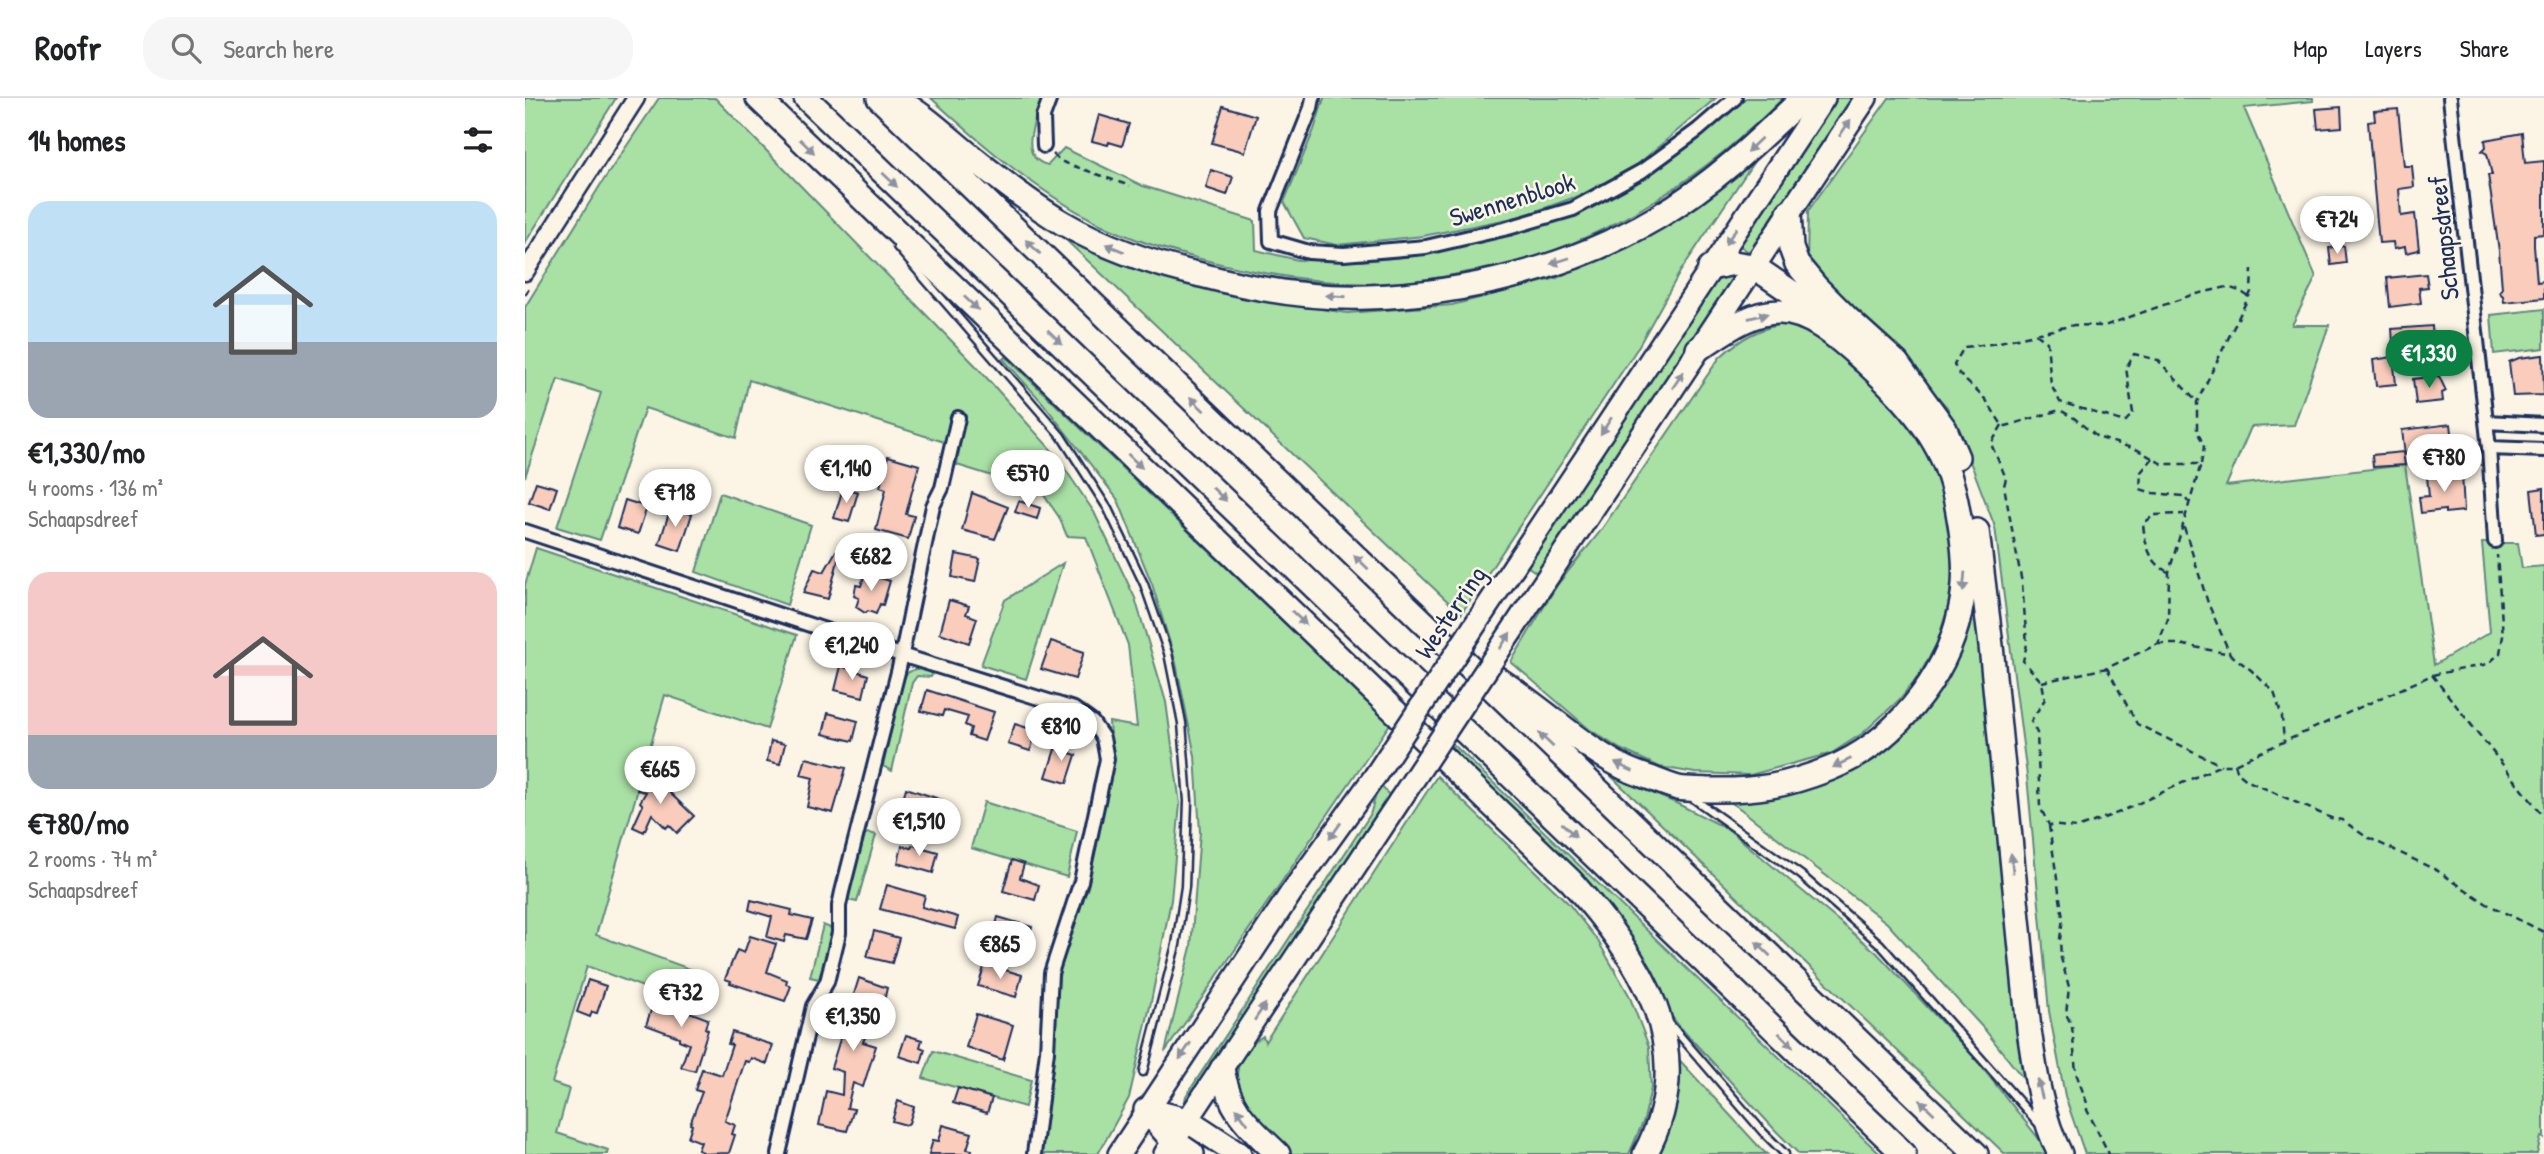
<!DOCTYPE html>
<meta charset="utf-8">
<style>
:root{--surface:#fff;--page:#f6f6f6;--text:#202124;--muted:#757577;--line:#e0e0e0;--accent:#0b8043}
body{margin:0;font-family:"Patrick Hand",sans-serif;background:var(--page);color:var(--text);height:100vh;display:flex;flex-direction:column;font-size:26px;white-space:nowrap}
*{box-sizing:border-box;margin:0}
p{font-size:23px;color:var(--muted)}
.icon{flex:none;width:38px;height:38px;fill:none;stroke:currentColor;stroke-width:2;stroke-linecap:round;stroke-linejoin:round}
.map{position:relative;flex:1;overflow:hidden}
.panel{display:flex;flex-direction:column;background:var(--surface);width:525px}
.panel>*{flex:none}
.price{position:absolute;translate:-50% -60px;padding:0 16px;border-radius:24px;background:#fff;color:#222;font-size:23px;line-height:46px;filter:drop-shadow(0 2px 4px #0008)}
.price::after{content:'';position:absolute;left:50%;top:42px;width:21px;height:16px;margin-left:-10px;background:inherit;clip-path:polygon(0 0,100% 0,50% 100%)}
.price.current{background:var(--accent);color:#fff}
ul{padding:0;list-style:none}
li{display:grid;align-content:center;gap:14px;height:371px;padding:0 28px}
li span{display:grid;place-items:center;height:217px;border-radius:21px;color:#555}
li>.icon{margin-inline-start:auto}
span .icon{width:126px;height:126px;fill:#fffc;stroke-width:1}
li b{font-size:30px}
h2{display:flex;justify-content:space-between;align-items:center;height:84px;padding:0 28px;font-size:30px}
header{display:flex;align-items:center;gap:42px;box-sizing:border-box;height:98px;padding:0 35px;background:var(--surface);border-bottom:2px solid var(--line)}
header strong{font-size:33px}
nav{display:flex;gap:38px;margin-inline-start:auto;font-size:24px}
.search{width:490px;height:63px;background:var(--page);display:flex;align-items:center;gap:18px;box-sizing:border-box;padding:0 24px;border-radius:28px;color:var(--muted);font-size:26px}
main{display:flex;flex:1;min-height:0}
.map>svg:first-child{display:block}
.green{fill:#a9e0a4;stroke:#628881;stroke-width:2}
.building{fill:#f9ccbb;stroke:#1b2f5e;stroke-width:2}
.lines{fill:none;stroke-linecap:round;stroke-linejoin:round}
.service-casing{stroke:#1b2f5e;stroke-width:11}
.minor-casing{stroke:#1b2f5e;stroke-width:18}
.tertiary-casing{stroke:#1b2f5e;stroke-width:21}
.trunk-casing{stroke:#1b2f5e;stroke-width:26}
.motorway-casing{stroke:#1b2f5e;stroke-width:28}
.path{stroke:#1b2f5e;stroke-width:2.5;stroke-dasharray:7 5;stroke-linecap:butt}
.service{stroke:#fcf5e5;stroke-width:6}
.minor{stroke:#fcf5e5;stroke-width:12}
.tertiary{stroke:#fcf5e5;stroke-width:16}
.trunk{stroke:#fcf5e5;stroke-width:21}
.motorway{stroke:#fcf5e5;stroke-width:23}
.trunk-bridge-casing{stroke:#1b2f5e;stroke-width:26;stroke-linecap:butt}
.trunk-bridge{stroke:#fcf5e5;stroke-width:21}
.oneway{fill:#8c92a2}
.labels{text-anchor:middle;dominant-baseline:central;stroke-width:5;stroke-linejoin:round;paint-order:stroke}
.street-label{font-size:26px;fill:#1b2f5e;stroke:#fcf5e5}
</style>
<header>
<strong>Roofr</strong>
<div class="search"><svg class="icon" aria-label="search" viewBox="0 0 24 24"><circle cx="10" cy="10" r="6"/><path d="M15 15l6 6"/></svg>Search here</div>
<nav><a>Map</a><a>Layers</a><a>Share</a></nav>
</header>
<main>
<section class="panel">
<h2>14 homes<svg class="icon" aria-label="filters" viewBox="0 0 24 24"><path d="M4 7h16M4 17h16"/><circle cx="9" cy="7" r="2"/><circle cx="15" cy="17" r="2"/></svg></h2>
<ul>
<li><span style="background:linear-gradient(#bfe0f5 65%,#9aa5b1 0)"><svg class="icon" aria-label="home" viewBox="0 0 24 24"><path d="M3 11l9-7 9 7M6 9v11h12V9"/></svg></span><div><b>€1,330/mo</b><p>4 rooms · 136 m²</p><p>Schaapsdreef</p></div></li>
<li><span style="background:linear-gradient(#f6c9c9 75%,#9aa5b1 0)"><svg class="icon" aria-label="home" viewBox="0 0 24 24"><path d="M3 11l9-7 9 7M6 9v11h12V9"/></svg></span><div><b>€780/mo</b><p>2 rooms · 74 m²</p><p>Schaapsdreef</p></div></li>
</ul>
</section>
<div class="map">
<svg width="2019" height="1056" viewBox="0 0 2019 1056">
<rect width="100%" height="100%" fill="#fcf5e5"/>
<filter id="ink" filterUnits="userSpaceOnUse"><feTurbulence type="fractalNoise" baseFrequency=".0143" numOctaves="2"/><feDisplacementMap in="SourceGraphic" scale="14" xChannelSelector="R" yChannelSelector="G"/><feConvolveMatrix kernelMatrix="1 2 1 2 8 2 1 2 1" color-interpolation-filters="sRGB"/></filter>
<g filter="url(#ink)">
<path class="green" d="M0,0H91L0,145Z
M134,0H190L451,268L530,356L569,414L610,500L641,604L655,706L646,802L626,904L604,1000L573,1056H516L527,978L534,879L540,849L563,789L587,669L584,624L612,629L603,547L561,439L542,438L534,419L516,393L432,367L439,320L427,316L419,344L224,282L211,340L120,310L75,442L32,429L76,295L33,281L0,379V209L76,86Z
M406,0H517C511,21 491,60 523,67L539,50L618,88L730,123L731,152L773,162L836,163L890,158L964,142L1034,122L1076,104L1123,78L1221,0H1258C1184,75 1092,136 990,165C975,169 958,171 943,174C914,180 883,185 854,186C801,186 747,178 696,166C653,156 610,144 571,124C510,92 456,46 406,0Z
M799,0H1191L1112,67L1061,95L998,118L898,138L812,147L779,140L759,104L789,32Z
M1310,0H1328L1224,154L1212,146Z
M1364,0H1788V3L1719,10L1791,179L1767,227H1804L1769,327L1726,329L1701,388L1880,367L1909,567L1965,534L1957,445H1993L1997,470L2019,468V1040L2016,1039L2012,1056H1560L1540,998L1524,913L1502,678L1470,429L1448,371L1422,309L1371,253L1282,167L1283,113Z
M1230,62L1155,174L1112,251L936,516L524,126L607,167L705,197L822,215L927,207L1032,180L1166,111Z
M1209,177L1012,475L1002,468L1190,183Z
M2019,211V250L1969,256L1966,217Z
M1260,226L1290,236L1329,269L1387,327L1410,366L1426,441L1427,481L1423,509L1412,545L1395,576L1374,602L1338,635L1307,655L1225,677L1170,675L1135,669L1095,651L1064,631L986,564L1032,487L1074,435L1195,259C1215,241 1233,230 1260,226Z
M481,259L865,626L640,954L666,849L675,734L670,658L651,565L627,486L593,402L517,304L478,261Z
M195,395L286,427L262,507L171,474Z
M11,450L272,537L242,631L140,597L71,837L176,875L166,907L62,868L27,985L44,991L32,1035L83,1052L82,1056H0V487Z
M538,465L501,581L456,567L480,502Z
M1450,490L1504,988L1460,932L1362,825L1213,709L1200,701L1246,700L1298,685L1348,657Z
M394,569L409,571L406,579L392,578L387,585L367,673L358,668L377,583L382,575Z
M929,647L1355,1056H1274L1252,1034L1155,929L1144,915L1129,886L923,654Z
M912,678L1043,805L1073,843L1104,897L1124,949L1126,990L1119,1022L1104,1056H767L719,1008L710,987L714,965L724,947L738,938L740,944Z
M1086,678L1151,705L1203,731L1352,855L1447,957L1526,1056H1480Z
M856,688L865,698L658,1012L661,998L845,717L853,690Z
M459,704L552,733L542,779L446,750Z
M345,735L351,737L332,804L322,802L339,736Z
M298,827L308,831L294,881L285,879Z
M408,953L506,982L500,1009L398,980Z
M1148,955L1237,1052L1242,1056H1131Z"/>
<path class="building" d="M698,8L731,18L720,54L687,45Z
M1816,9L1817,29L1793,31L1791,11Z
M1873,11L1879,68H1887L1889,89L1874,91L1876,118L1890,116L1894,152L1881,155L1880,149L1869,151L1868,144L1854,145L1843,24L1850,23L1849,13Z
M574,17L604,26L597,48L584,44L583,47L567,43Z
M1997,35L2000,65L2019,63V136L2009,137V148L2012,184L2019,183V200L1979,204L1978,198L1974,194L1977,190L1974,153L1963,77H1967L1962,56L1957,53L1961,49L1960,42Z
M686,72L708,79L702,97L681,90Z
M1819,148L1821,165L1806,167L1804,150Z
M1901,176L1903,189L1894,190L1896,205L1865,209L1862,180Z
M1907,228L1908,242L1894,244L1895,256L1869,258L1867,231Z
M2018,257L2019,297L1988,298L1984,264L1994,260Z
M1868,259L1871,286L1851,288L1848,262Z
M1914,278L1921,293L1917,295L1918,303L1891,306L1888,281Z
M1926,326L1929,352L1880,357L1877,332Z
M1878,354L1880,367L1848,369L1847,357Z
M363,358L394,367L381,416L389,418L383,441L351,432L361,391L355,389Z
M1937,375L1939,413L1920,415V412L1896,415L1894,399L1904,398L1902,379Z
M11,384L32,390L25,411L4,404Z
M318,390L333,394L324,424L309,420Z
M2019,390V436L2011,437L2006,392Z
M447,395L483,409L470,441L437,432Z
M100,402L122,409L113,436L92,430Z
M494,403L515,410L512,421L490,414Z
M146,409L167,416L155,453L134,446Z
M311,453L315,455L303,501L278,495L289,471L299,474Z
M431,456L455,461L450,484L427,479Z
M340,475L365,483L358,507L355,506L351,516L343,513L340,515L331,509L334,500L329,498L331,487L336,488Z
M424,502L444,508L441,516L452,520L444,545L415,535Z
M526,543L559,554L550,581L516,571Z
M316,568L343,577L338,599L310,592Z
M402,592L469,614L459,643L444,638L446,630L440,627L443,619L419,612L417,618L396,613Z
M303,615L333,623L328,643L298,636Z
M490,626L512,633L505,653L483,646Z
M533,642L547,647L545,655L551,657L542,685L521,679Z
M246,643L260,646L255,666L242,663Z
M281,660L321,670L308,715L282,709L288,680L276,677Z
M119,674L147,692L145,695L169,718L152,735L144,727L141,730L127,716L119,734L108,729L118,707L115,704L121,694L112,692Z
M381,690L417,702L413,715L377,704Z
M387,747L413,754L408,775L373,765L377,748L386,750Z
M487,762L499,766L495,780L514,787L510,802L478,793Z
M362,787L400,798L397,809L433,819L430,831L355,811Z
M226,802L267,812L266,817L287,822L281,841L261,837L259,844L242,839L247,819L224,812Z
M473,819L507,829L505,836L509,837L505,850L496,848V850L467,842Z
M349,833L374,840L367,865L342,859Z
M225,838L251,846L242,874L262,882L261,886L266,888L260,903L205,885L206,883L200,881L212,852L219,855Z
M460,866L497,877L491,899L453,888Z
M334,880L362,890L358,907L356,906L353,915H350L347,922L338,944L351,948L338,989L328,985L322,1010L329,1011L322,1033L294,1027L301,993L317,997L318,974L306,970Z
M63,882L81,888L72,915L67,914L65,919L52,914Z
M130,901L183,921L180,930L183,932L170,973L156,969L164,946L154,942V939L121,927Z
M451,916L488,927L478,962L441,949Z
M207,934L248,947L242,966L226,960L224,964L220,963L200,1023L210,1027L207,1036L210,1037L204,1055L177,1056L178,1054L173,1052L176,1044L163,1039L167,1027L165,1026L177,994L170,992L177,971L197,977L207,947L203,946Z
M381,937L397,942L395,949L400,951L396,965L374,958Z
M433,990L467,1000L462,1015L428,1005Z
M373,1003L389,1009L384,1025L381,1027L367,1023Z
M418,1027L447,1035L442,1051L447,1052L446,1056H404L408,1042L414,1043Z"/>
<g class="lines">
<defs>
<path id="service" d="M372,149L536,338L583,411L619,486L643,555L657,625L663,703L660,789L651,847L618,974
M1166,699L1276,777L1355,846L1513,1025
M1144,925L1237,1033L1260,1056"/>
<path id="minor" d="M788,0L786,10L745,113L746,143L784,154L819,156L901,149L983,130L1048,111L1117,73L1173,32L1210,0
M1925,0L1964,350L1970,443
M519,48L518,19L525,0
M1961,324L2019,327
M1964,350L2019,352
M0,433L376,557L549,611L567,624L578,640L582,661L556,783L526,875L522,953L509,1056
M254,1056L288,908L302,884L314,835V808L317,794L374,570L408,408L417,390L433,320"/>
<path id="tertiary" d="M0,174L111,0"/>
<path id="trunk" d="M989,468L1299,0
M1016,489L1341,0
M594,1056L766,795L850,678
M640,1056L875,702"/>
<path id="motorway" d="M233,0L1046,783C1115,861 1177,951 1120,1056
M281,0L1379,1056
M354,0L1451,1056
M369,0C399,16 422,39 448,60C474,81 511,109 538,125C581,150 628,166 676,177C729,191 788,201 843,199C941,196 1046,170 1131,120C1187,87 1231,45 1278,0
M1264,114L1266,150L1272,166L1292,190L1322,220L1372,265L1420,331L1432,359
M1185,170L1209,165L1228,168L1307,222
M1452,433L1466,548L1504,932C1510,973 1516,1018 1535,1056
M968,578C1012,605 1048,642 1094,667C1104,673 1117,677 1128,681C1136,684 1145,688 1153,690C1163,692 1175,691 1185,692C1231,693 1260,688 1304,671C1367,646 1421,581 1435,514C1443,480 1439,447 1433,414C1429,390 1421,364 1409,344C1391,312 1366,288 1340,264C1317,244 1287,214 1254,214C1224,214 1198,235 1173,251
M697,971C705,1014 723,1027 753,1056
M621,1012L662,1022L714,1056
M621,1012L648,1043L667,1056"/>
</defs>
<use href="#service" class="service-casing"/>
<use href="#minor" class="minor-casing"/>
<use href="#tertiary" class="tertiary-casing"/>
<use href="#trunk" class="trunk-casing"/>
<use href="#motorway" class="motorway-casing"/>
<path class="path" d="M528,56L535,63L605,88
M0,197L6,188
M1511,236L1522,244L1526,287L1535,304L1600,324L1608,315L1601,270L1609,256L1633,262L1672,304
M1477,327L1466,346L1481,380L1479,388L1497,485L1502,546L1498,563L1517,584L1520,601L1506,623L1512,635L1515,709L1524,727L1552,730L1595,714L1696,667H1707L1907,577L1963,566L1975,555L1978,538L1972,457
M1628,360L1616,374L1615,391L1628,395L1659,398L1663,404
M1676,366L1679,349L1672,332V304L1726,194L1727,171
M1659,429L1683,505L1705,556
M1643,474C1624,464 1620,446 1618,426L1629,417L1659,416
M1633,546H1654L1705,556L1726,572L1749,594L1757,619L1759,644
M1582,570L1612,626L1696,667
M1907,577L2019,719
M1517,584L1582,570L1633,546L1643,521L1644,474L1676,366H1637L1613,352L1572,339L1549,320L1535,312L1481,328L1477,327L1461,302L1435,277L1429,267L1439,249L1466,246L1549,227L1579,228L1667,197L1702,189L1715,193L1724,199
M1710,666L1713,675L1723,683L1806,720L1817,722L1840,738L1913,773L1962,806L2019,834
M1524,728L1538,820L1535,841L1536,860L1544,889L1541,916L1547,928L1551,975L1562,1005V1012L1584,1056"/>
<use href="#service" class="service"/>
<use href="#minor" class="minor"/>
<use href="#tertiary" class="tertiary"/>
<use href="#trunk" class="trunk"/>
<use href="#motorway" class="motorway"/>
<defs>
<path id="trunk-bridge" d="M850,678L989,468
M875,702L1016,489"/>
</defs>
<use href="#trunk-bridge" class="trunk-bridge-casing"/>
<use href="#trunk-bridge" class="trunk-bridge"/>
</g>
<defs><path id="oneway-solid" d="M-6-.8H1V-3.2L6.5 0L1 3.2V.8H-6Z" transform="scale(1.75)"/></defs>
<g class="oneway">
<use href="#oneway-solid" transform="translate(1320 30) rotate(-56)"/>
<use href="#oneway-solid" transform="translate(1229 47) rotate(136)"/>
<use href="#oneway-solid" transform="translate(282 48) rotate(44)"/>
<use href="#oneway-solid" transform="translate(365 82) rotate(44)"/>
<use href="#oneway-solid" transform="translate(1206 138) rotate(124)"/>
<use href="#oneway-solid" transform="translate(508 149) rotate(-136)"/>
<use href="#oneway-solid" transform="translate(590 150) rotate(-158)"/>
<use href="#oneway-solid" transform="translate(1035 163) rotate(162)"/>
<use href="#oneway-solid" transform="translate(811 198) rotate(-176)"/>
<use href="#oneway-solid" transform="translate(446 205) rotate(44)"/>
<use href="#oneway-solid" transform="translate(1233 218) rotate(-14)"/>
<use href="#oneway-solid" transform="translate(530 239) rotate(44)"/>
<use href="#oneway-solid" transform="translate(1153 282) rotate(-56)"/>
<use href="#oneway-solid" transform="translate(672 306) rotate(-136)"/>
<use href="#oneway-solid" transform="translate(1081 328) rotate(123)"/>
<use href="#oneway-solid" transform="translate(610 363) rotate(44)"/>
<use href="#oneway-solid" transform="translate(694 396) rotate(44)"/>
<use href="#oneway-solid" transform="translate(836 464) rotate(-136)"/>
<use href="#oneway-solid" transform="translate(1439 484) rotate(95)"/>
<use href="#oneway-solid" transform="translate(774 520) rotate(44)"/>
<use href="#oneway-solid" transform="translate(980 543) rotate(-57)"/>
<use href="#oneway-solid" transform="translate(1021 642) rotate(-136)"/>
<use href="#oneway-solid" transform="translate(1317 665) rotate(154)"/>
<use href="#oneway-solid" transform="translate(1099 669) rotate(-155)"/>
<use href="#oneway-solid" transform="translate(1044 732) rotate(44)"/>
<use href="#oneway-solid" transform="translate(810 733) rotate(125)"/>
<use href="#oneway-solid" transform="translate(1487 765) rotate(-96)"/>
<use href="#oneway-solid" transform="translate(1238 851) rotate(-136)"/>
<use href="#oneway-solid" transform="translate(735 914) rotate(-56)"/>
<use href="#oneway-solid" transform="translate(1261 942) rotate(44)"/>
<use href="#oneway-solid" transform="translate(660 953) rotate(124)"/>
<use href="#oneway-solid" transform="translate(1515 991) rotate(-104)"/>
<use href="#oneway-solid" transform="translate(1402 1009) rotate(-136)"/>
<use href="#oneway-solid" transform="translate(717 1018) rotate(-126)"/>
</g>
</g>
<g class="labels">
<g class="street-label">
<text transform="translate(987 101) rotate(-17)">Swennenblook</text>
<text transform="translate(1918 140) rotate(-96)">Schaapsdreef</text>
<text transform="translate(925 514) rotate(-56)">Westerring</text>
</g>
</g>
</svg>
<b class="price" style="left:1812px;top:158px">€724</b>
<b class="price current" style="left:1904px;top:292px">€1,330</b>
<b class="price" style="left:1919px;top:396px">€780</b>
<b class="price" style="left:321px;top:407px">€1,140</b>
<b class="price" style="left:503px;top:412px">€570</b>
<b class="price" style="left:150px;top:431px">€718</b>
<b class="price" style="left:346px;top:495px">€682</b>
<b class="price" style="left:327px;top:584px">€1,240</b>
<b class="price" style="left:536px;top:665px">€810</b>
<b class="price" style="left:135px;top:708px">€665</b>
<b class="price" style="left:394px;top:760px">€1,510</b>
<b class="price" style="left:475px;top:883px">€865</b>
<b class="price" style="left:156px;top:931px">€732</b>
<b class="price" style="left:328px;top:955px">€1,350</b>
</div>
</main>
